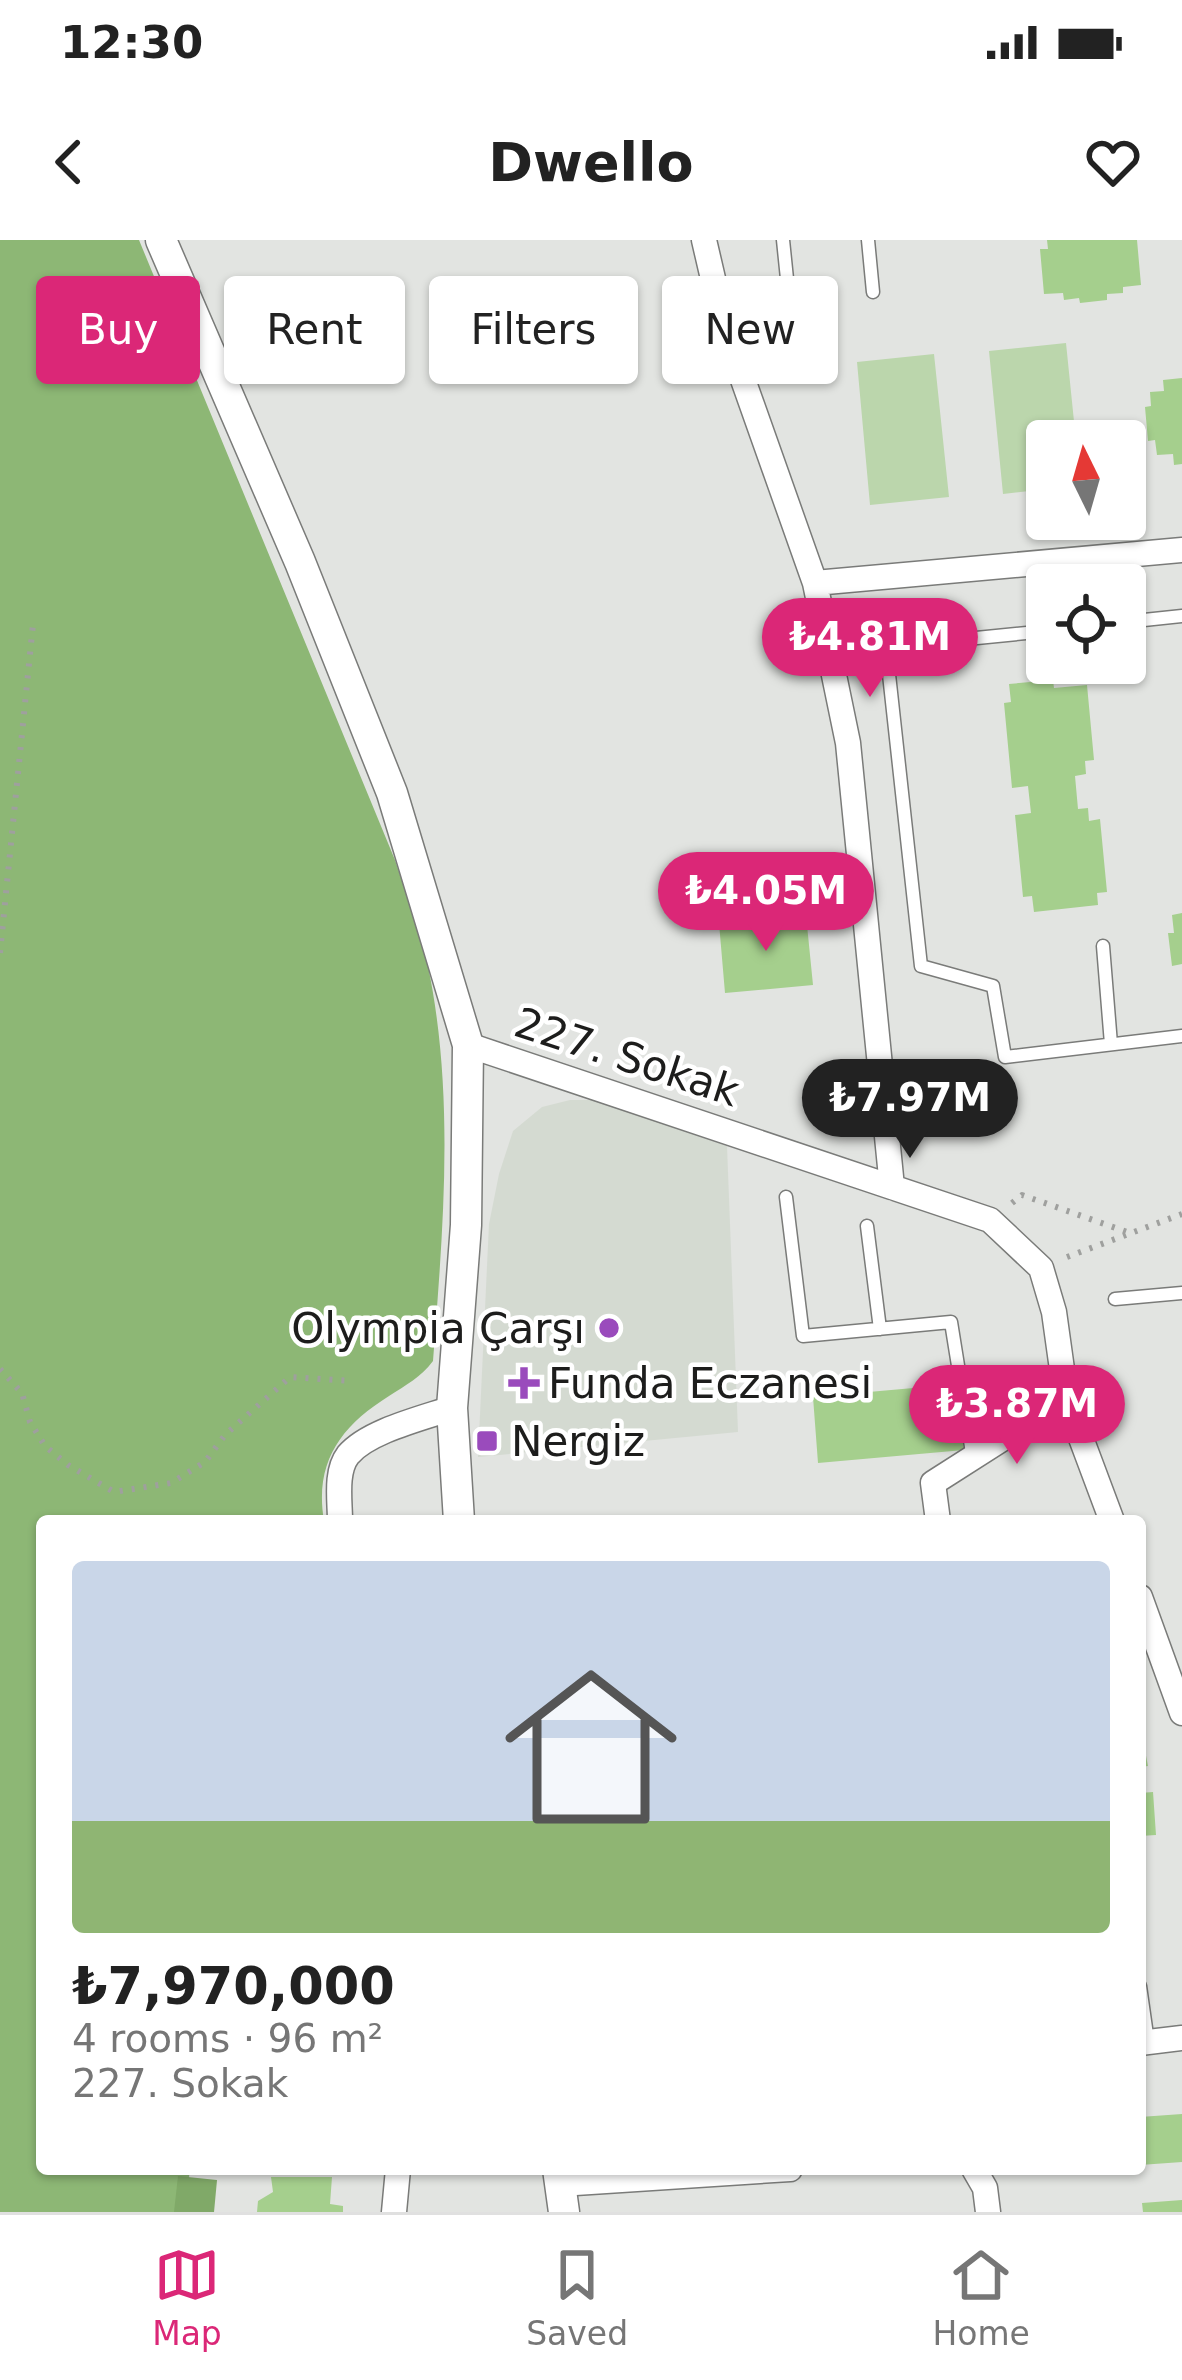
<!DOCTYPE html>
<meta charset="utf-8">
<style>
:root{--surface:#fff;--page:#f6f6f6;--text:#222;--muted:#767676;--line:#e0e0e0;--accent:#db2777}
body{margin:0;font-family:"DejaVu Sans",sans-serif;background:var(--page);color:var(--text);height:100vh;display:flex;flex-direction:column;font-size:45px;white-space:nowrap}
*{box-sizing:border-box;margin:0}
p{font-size:39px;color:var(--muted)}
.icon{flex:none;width:66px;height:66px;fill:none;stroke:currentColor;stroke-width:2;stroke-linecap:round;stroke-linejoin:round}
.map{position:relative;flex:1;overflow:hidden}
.details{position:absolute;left:36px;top:1275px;width:1110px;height:660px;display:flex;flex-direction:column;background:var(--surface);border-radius:12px;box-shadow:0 3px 9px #0004}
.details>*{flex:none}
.guide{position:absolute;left:36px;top:36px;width:1110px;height:108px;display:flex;gap:24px}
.needle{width:78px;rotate:355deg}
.fabs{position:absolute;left:1026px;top:180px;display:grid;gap:24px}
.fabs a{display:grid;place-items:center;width:120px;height:120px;border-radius:12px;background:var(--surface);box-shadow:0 3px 9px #0004;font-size:60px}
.price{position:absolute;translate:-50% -102px;padding:0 27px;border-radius:42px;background:var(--accent);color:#fff;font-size:39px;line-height:78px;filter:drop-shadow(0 3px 6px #0008)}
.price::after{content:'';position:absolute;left:50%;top:72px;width:36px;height:27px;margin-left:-18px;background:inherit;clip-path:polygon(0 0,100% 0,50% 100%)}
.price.selected{background:#222;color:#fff}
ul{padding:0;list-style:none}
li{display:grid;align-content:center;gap:24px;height:636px;padding:0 36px}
li span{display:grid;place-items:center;height:372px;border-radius:12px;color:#555}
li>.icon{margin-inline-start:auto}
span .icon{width:216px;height:216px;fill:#fffc;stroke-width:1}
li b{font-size:51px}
.chip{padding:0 42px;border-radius:12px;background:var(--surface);box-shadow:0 3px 9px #0004;font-size:42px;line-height:108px}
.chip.selected{background:var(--accent);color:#fff}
.status{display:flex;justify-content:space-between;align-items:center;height:84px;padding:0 60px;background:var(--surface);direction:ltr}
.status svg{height:33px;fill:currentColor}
header{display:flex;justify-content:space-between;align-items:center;height:156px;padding:0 36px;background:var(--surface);font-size:54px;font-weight:600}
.dock{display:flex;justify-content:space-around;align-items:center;height:168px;border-top:3px solid var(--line);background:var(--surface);font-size:33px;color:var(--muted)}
.dock a{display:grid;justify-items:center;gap:6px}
.dock .selected{color:var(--accent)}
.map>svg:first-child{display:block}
.built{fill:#d4dad1}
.green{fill:#bbd6ac}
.forest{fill:#8db775}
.water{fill:#80a968}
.building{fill:#a5cf8d}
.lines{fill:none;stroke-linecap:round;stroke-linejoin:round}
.service-casing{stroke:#7a7b79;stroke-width:15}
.minor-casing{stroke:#7a7b79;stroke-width:27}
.tertiary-casing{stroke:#7a7b79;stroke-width:33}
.path{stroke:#9fa09e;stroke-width:6;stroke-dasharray:3 9;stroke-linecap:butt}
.service{stroke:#fff;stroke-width:12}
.minor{stroke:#fff;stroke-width:24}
.tertiary{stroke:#fff;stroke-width:30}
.poi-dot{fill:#9a4bbc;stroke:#fff;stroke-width:4.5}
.labels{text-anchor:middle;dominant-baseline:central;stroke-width:9;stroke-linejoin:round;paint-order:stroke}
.street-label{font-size:42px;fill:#1d1d1c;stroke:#fff}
.poi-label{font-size:42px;fill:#1d1d1c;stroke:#fff;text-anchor:start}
</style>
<div class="status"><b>12:30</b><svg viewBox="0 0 49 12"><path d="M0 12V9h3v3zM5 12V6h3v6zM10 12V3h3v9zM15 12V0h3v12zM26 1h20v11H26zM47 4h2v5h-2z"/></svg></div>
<header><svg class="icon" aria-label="back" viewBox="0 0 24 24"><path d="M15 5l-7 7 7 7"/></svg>Dwello<svg class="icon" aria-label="heart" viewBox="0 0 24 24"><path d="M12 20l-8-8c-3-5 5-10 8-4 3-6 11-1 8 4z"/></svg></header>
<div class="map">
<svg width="1182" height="1972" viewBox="0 0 1182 1972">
<rect width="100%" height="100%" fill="#e2e4e1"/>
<path class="built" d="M570,860H597L727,906L738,1192L478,1217L489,984L499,934L513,891L542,867Z"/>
<path class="green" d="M1066,103L1076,201H1047V249L1003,254L989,111Z
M934,114L949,257L870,265L857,122Z"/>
<path class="forest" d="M0,0H139L395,620C406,654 421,690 428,726C455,857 443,988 433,1121C421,1137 406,1145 389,1156C341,1186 314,1222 324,1281H42V1929H190L185,1972H0Z"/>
<path class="water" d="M178,1936L217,1940L214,1972H174Z"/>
<path class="building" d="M1047,0H1137L1141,45L1123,47V53L1107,54V60L1080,63L1079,58L1064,60L1063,53L1044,54L1040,9H1048Z
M1182,138V224L1174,225L1173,214L1157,215L1155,200L1148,201L1145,167L1151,166L1150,152L1164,151L1163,140Z
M1053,440L1054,448L1087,445L1094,520L1085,521L1086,534L1075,536L1078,569L1088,568L1089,581L1100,579L1107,652L1097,653L1098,665L1034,672L1032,656L1023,657L1015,575L1031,573L1028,546L1012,548L1004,463L1011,462L1009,444Z
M1182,673V724L1172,726L1168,693H1174L1172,675Z
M806,675L813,745L725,753L719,683Z
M958,1144L964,1210L818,1223L813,1157Z
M1140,1485L1148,1526L1140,1527Z
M1153,1552L1156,1595L1140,1596V1553Z
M1182,1874V1922L1140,1925V1877Z
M271,1937H332L330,1964L343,1966V1972H257L258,1961L273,1952Z
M1182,1960V1972H1143L1142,1963Z"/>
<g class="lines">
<defs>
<path id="service" d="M783,0L790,68
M868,0L873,52
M1125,382L1182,376
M1047,391L886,407L921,726L993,746L1005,817L1182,796
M1103,706L1111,804
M786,957L803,1096L951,1082L973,1219
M867,986L880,1089
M1115,1059L1182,1053
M1140,1746L1148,1802"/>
<path id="minor" d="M704,0L724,86L815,343L848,503L892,947
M815,343L1182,310
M468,805L990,980L1041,1028L1054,1072L1066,1158L1112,1281
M340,1281C340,1261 335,1232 348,1215C368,1191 423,1178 452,1168
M938,1281L933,1243L1066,1158
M1140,1357L1182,1473
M1140,1803L1182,1798
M974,1929L985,1948L988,1972
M560,1944L790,1929
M394,1972L398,1929"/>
<path id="tertiary" d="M161,0L300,322L392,553L468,805L466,985L452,1168L459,1281
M558,1929L564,1972"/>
</defs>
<use href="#service" class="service-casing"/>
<use href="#minor" class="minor-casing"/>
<use href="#tertiary" class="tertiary-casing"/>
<path class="path" d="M0,713L33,384
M1012,963L1022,955L1130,993
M1067,1017L1182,974
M0,1129L22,1153L30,1182L45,1206L68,1225L114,1252L171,1243L205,1222L225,1195L290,1137L352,1141"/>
<use href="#service" class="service"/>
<use href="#minor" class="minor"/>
<use href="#tertiary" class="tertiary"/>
</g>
<g class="poi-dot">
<circle cx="609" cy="1088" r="12"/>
<path d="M518 1125h12v12h12v12h-12v12h-12v-12h-12v-12h12z"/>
<rect x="475" y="1189" width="24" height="24" rx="6"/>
</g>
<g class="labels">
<g class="street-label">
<text transform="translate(627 817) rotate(18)">227. Sokak</text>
</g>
<g class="poi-label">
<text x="585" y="1088" text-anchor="end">Olympia Çarşı</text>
<text x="548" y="1143">Funda Eczanesi</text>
<text x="511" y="1201">Nergiz</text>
</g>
</g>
</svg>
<div class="fabs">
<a><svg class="needle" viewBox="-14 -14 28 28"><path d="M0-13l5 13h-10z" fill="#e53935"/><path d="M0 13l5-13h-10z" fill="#767676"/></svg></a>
<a><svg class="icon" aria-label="locate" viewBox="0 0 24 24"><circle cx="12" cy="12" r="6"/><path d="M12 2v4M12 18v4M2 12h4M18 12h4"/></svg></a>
</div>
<b class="price" style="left:870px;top:460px">₺4.81M</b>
<b class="price" style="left:766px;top:714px">₺4.05M</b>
<b class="price selected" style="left:910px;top:921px">₺7.97M</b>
<b class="price" style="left:1017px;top:1227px">₺3.87M</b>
<div class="guide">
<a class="chip selected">Buy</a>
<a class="chip">Rent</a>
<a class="chip">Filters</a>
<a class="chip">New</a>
</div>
<section class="details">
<ul>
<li><span style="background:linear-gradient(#c9d6e8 70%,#8fb573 0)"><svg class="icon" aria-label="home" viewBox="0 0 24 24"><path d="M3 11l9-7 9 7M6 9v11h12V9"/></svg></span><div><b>₺7,970,000</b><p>4 rooms · 96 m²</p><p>227. Sokak</p></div></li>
</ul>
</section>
</div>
<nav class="dock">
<a class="selected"><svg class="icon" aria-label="map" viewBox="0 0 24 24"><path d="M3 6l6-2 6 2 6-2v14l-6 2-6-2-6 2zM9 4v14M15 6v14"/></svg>Map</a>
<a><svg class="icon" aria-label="saved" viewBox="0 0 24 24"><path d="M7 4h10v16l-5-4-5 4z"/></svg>Saved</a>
<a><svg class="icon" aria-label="home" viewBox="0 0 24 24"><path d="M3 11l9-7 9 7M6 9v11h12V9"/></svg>Home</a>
</nav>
